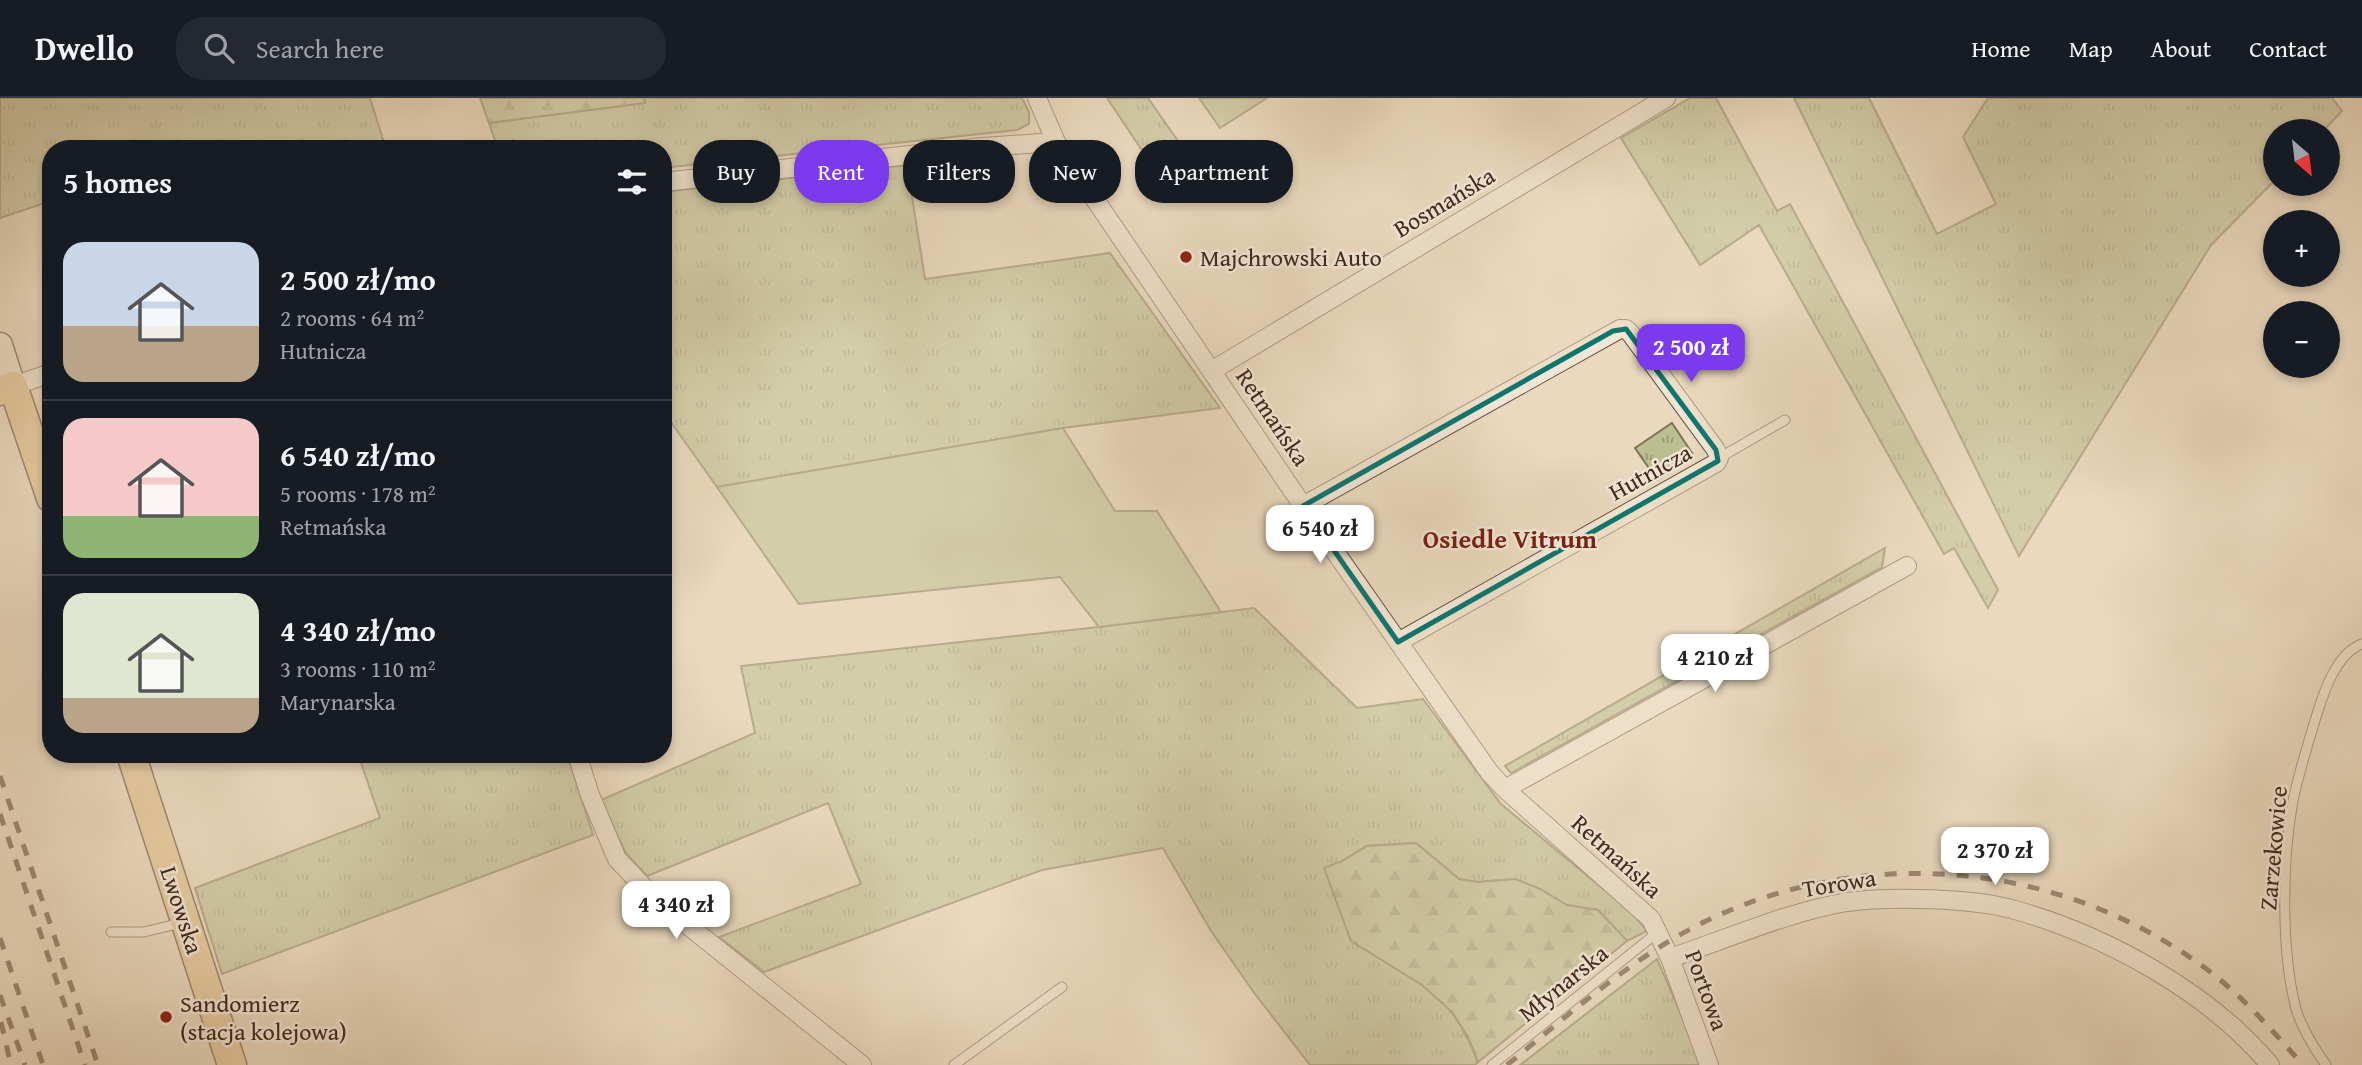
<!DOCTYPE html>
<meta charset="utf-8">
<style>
:root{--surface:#171b24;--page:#242831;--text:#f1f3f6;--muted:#9ea1a6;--line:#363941;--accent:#7c3aed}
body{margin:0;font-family:"Gentium Book Plus",serif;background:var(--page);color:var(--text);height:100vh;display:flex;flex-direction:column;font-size:26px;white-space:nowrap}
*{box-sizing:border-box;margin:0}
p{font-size:23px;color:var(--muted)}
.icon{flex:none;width:38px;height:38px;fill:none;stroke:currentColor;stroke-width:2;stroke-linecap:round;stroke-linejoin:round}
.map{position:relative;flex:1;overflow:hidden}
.side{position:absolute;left:42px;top:42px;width:630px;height:623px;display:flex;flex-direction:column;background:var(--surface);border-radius:28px;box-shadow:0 4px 10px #0003}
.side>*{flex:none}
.guide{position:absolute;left:693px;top:42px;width:665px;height:63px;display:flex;gap:14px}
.needle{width:46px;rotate:152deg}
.buttons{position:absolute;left:2263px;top:21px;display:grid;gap:14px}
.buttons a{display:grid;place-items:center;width:77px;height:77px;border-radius:50%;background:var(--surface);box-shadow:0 4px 10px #0003;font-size:35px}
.price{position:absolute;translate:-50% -60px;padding:0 16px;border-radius:14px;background:#fff;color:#222;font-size:23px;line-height:46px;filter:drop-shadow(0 2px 4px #0008)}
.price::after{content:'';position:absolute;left:50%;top:42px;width:21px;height:16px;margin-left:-10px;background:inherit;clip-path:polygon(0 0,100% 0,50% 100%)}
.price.current{background:var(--accent);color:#fff}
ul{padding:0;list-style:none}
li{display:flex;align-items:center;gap:21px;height:175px;padding:0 21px}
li+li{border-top:2px solid var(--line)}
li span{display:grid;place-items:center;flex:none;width:196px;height:140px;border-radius:21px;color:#555}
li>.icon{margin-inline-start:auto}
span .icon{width:84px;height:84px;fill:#fffc;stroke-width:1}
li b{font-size:30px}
h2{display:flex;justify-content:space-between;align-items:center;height:84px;padding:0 21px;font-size:30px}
.chip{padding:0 24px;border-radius:28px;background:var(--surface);box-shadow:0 4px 10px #0003;font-size:24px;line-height:63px}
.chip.current{background:var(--accent);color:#fff}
header{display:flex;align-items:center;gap:42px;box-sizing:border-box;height:98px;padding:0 35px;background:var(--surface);border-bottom:2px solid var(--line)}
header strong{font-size:33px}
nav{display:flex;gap:38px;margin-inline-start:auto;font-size:24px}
.search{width:490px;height:63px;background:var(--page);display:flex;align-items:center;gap:18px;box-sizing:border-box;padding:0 24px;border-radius:28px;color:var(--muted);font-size:26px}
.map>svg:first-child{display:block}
.grass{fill:url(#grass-tufts);stroke:#7e7456;stroke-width:2}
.forest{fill:url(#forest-firs);stroke:#7e7456;stroke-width:2}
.garden{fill:#b9bf90;stroke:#7e7456;stroke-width:2}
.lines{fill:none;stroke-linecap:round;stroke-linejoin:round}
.lane-casing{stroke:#6d5444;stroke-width:11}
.street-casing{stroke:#6d5444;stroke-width:20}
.secondary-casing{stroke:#43281c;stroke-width:27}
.primary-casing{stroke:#43281c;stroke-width:31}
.lane{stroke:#f1e6d5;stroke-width:9}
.street{stroke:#f1e6d5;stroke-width:18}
.secondary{stroke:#f1e6d5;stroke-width:24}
.primary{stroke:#e5bc7f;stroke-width:28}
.rail{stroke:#43281c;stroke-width:5;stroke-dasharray:12 12;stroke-linecap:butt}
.marked{fill:none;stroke:#0f766e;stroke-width:5;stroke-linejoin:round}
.poi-dot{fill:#8f2418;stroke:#f1e6d5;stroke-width:2.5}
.labels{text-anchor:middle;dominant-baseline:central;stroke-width:5;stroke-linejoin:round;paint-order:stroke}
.street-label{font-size:24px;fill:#43281c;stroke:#f1e6d5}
.poi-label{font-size:24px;fill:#43281c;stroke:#f1e6d5;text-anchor:start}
.neighbourhood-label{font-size:26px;font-weight:bold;fill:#7a1f14;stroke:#f1e6d5}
</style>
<header>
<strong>Dwello</strong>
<div class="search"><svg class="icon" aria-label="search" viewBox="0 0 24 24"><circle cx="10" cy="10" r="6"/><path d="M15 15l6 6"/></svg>Search here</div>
<nav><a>Home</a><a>Map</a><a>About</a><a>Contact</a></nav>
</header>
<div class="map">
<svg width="2362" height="967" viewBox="0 0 2362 967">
<defs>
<pattern id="grass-tufts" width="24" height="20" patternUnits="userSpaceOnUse" patternTransform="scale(1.75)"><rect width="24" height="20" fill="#b9bf90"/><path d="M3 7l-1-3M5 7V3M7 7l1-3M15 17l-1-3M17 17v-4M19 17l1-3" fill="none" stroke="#989b75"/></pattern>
<pattern id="forest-firs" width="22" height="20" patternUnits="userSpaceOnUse" patternTransform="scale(1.75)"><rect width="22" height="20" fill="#b9bf90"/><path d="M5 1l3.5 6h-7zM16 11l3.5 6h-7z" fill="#989b75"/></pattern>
</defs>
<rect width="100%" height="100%" fill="#ead9be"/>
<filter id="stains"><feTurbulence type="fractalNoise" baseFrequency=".00286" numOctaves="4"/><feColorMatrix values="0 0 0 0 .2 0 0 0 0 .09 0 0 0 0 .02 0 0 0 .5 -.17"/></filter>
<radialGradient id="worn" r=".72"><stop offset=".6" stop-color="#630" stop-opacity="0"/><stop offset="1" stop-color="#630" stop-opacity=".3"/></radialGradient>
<path class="grass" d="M0,0H370L386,51H51V103L0,120Z
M644,0H1022L1029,14V26L1017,32L663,70V51H498L489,25L645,5Z
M1107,0H1148L1185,53L1155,72Z
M1690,0H1716L1777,113L1790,106L1998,492L1988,510L1954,450L1944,456L1759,127L1700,167L1621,40Z
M1794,0H1869L1937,136L1996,106L1963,39L1988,0H2332L2342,13L2323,33H2275V82L2211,147L2019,458Z
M907,67L925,181L1110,155L1220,310L1063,330L717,389L663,313V94Z
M1672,325L1694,358L1657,382L1635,350Z
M1885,450L1882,469L1511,675L1505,668Z
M1254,510L1357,610L1423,601L1501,706L1633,816L1647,833L1627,843L1598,812L1567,808L1540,791L1515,781L1478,784L1459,781L1416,745L1367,748L1342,763L1351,843C1385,864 1428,883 1453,916C1464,931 1471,947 1478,964L1475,967H1310L1255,896L1211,833L1163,750L1042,772L764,874L719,839L861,786L828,705L647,778L625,754L601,702L755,635L741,568L1099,529Z
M358,656H567L593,737L222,876L195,790L380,720Z
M1657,861L1703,967H1520Z"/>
<path class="forest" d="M480,0H644L645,5L489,25Z
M1416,745L1459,781L1478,784L1515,781L1540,791L1567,807L1598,812L1627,843L1478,964L1468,939L1452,914L1422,887L1351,843L1324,770L1342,763L1367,748Z"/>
<path class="garden" d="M1199,0H1267L1220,30Z
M1063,330L1115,413H1157L1221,514L1099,529L1060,479L799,506L717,389Z"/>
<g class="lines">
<defs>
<path id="lane" d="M1719,360L1785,322
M111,834H144L181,825
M954,967L1062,889
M1492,967L1658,834
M2326,967C2314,950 2302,931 2296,911C2281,853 2282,762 2293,703C2299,674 2308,645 2317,616C2324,593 2337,555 2362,546"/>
<path id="street" d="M1037,0L1056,44L1303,408L1490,675L1505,691L1651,821L1670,860L1709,967
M663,84L983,49L1056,44
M1213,272L1666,0
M13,288L51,275
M1303,408L1620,231H1626L1631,236L1716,352L1719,360L1716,365L1398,544
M577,656L590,697L617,761L655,801L862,967
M1505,691L1907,468
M1670,860C1727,841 1788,814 1847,804C1891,798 1973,800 2015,812C2107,838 2209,894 2270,967"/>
<path id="secondary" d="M0,247L13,288"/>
<path id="primary" d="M0,293L13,288L51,400
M131,656L232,967"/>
</defs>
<use href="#lane" class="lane-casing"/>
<use href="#street" class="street-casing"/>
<use href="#secondary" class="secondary-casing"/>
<use href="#primary" class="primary-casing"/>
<use href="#lane" class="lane"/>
<use href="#street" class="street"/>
<use href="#secondary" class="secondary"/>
<use href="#primary" class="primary"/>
<path class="rail" d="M0,678L98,967
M0,716L85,967
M0,840L43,967
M0,897L25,967
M1,924L11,967
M1507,967C1570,916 1631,860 1704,824C1864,746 2057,763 2201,867C2240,895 2271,931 2303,967"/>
</g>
<path d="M0 0H2362V967H0ZM1626,231L1716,352L1718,363L1398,544L1303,408L1613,233Z" fill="#ead9be" fill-opacity=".55" fill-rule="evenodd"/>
<path class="marked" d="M1626,231L1716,352L1718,363L1398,544L1303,408L1613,233Z"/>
<g class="poi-dot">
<circle cx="1186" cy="159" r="7"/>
<circle cx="166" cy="919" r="7"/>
</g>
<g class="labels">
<g class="street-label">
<text transform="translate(1444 104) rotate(-31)">Bosmańska</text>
<text transform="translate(1273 319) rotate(56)">Retmańska</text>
<text transform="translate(1650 374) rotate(-29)">Hutnicza</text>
<text transform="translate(2273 750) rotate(-85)">Zarzekowice</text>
<text transform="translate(1617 758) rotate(42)">Retmańska</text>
<text transform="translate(1839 785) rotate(-9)">Torowa</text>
<text transform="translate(182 812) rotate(72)">Lwowska</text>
<text transform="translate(1563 885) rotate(-39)">Młynarska</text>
<text transform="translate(1707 892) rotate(70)">Portowa</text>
</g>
<g class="poi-label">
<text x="1200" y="159">Majchrowski Auto</text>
<text x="180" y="905">Sandomierz<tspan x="180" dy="28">(stacja kolejowa)</tspan></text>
</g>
<g class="neighbourhood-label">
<text x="1510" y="440">Osiedle Vitrum</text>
</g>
</g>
<rect width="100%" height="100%" filter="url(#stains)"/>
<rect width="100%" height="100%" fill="url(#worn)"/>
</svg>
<div class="buttons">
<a><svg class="needle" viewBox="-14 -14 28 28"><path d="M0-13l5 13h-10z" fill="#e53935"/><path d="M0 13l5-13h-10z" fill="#9ea1a6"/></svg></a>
<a>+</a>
<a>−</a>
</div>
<b class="price current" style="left:1691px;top:286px">2 500 zł</b>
<b class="price" style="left:1320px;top:467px">6 540 zł</b>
<b class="price" style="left:1715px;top:596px">4 210 zł</b>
<b class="price" style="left:1995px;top:789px">2 370 zł</b>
<b class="price" style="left:676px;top:843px">4 340 zł</b>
<div class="guide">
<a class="chip">Buy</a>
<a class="chip current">Rent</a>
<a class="chip">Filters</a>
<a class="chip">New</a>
<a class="chip">Apartment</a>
</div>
<section class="side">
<h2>5 homes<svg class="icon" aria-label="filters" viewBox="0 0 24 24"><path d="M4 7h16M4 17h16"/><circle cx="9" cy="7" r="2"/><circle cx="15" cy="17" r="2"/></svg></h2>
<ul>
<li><span style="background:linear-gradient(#c9d6e8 60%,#b9a48a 0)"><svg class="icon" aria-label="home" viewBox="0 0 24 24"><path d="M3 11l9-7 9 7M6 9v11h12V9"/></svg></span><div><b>2 500 zł/mo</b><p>2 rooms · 64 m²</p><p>Hutnicza</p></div></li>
<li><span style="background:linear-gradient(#f6c9c9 70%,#8fb573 0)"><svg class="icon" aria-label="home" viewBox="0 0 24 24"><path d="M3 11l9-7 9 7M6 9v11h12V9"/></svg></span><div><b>6 540 zł/mo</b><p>5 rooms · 178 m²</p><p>Retmańska</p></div></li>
<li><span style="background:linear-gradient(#dfe7d0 75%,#b9a48a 0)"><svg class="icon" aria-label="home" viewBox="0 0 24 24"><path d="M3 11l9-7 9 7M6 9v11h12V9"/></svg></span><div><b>4 340 zł/mo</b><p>3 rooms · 110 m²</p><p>Marynarska</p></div></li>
</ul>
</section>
</div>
